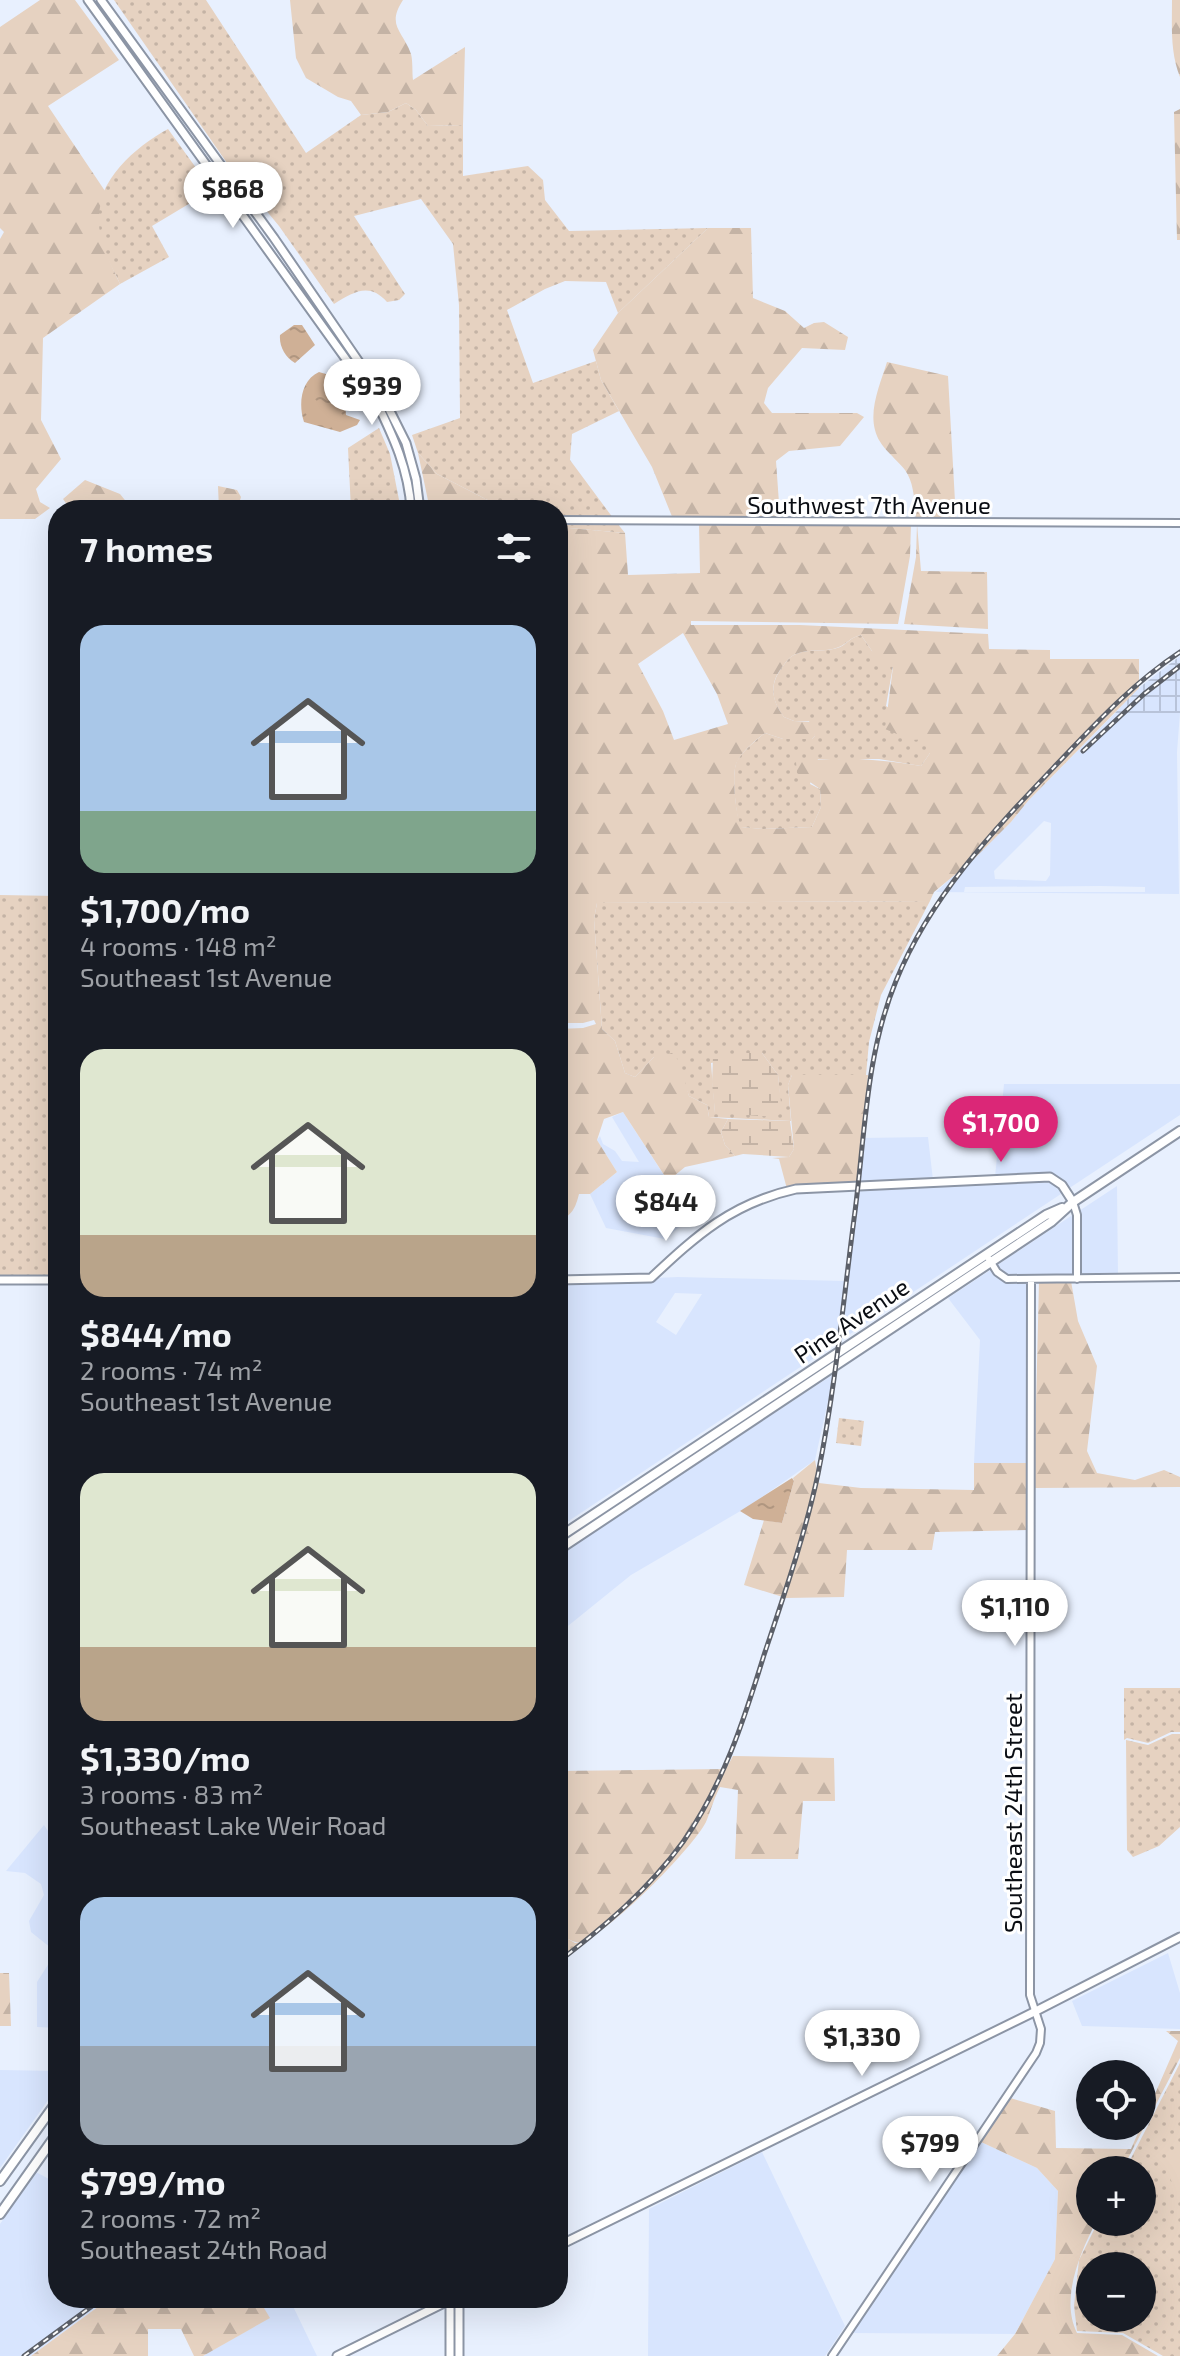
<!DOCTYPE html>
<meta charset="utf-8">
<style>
:root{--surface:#171b24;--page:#20242c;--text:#f1f3f6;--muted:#9ea1a6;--accent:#db2777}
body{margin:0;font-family:"Exo 2",sans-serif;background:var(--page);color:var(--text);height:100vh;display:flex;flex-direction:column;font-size:30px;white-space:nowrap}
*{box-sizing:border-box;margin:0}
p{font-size:26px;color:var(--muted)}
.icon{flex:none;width:44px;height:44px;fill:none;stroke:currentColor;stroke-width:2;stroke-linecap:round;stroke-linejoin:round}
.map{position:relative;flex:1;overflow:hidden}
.panel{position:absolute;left:48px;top:500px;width:520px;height:1808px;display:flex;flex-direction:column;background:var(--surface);border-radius:32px;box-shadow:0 8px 32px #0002}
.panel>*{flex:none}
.buttons{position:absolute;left:1076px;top:2060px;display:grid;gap:16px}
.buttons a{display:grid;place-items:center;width:80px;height:80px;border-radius:50%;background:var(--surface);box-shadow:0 8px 32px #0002;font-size:40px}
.price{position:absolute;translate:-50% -68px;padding:0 18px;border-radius:28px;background:#fff;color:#222;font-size:26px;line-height:52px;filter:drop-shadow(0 2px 4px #0008)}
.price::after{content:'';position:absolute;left:50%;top:48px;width:24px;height:18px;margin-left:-12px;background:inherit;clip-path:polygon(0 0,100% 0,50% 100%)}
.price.active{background:var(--accent);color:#fff}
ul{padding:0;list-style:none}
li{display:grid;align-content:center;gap:16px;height:424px;padding:0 32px}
li span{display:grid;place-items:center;height:248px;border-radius:24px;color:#555}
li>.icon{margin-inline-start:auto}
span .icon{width:144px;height:144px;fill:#fffc;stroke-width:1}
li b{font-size:34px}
h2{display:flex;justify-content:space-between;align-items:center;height:96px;padding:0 32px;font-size:34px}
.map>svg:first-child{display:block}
.built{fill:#d8e5fe;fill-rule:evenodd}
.industrial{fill:url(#industrial-grid)}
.grass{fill:url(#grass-dots);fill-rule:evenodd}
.forest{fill:url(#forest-firs);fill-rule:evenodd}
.wetland{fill:url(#wetland-marsh)}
.garden{fill:#e6d2c1}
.water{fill:url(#water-ripples)}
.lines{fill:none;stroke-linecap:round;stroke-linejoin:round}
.tertiary-casing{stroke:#8c95a5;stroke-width:10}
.secondary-casing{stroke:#8c95a5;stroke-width:11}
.trunk-casing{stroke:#8c95a5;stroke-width:12}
.tertiary{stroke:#fff;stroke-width:6}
.secondary{stroke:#fff;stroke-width:7}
.trunk{stroke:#fff;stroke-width:8}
.rail-casing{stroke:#5c6069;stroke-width:5}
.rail{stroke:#fff;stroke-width:2;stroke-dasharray:6;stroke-linecap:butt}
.labels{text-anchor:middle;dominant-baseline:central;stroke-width:6;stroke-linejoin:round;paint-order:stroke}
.street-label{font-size:24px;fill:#0a0d13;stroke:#fff}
</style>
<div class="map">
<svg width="1180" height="2356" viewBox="0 0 1180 2356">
<defs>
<pattern id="industrial-grid" width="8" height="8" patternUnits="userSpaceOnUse" patternTransform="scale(2)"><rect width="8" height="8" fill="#d8e5fe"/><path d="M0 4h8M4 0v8" fill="none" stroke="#b8c3d9"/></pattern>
<pattern id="grass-dots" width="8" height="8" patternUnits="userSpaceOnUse" patternTransform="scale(2)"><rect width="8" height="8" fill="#e6d2c1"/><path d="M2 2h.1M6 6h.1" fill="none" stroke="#c4b3a5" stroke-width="1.8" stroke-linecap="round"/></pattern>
<pattern id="forest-firs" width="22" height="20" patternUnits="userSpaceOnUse" patternTransform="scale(2)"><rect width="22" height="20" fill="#e6d2c1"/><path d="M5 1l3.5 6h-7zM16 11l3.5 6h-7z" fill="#c4b3a5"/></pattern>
<pattern id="wetland-marsh" width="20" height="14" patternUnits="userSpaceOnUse" patternTransform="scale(2)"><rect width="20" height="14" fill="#e6d2c1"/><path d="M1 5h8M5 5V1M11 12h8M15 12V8" fill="none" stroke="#c4b3a5"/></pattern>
<pattern id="water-ripples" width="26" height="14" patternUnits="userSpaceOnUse" patternTransform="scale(2)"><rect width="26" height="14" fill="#cfb096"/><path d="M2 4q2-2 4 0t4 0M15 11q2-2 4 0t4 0" fill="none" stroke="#b09680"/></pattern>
</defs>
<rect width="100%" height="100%" fill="#e8f0fe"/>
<path class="built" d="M1115,713H1180L1177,752L1179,894L936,892L1011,822L1028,801ZM1044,821L1051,823L1050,875L1046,881L995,879L994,871ZM1101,886L1145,887V892H964L965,887Z
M1004,1084H1180V1115L1068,1189L1060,1179L1051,1175L995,1177Z
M623,1112L691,1217L665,1239L606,1228L590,1194L617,1172L597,1140L600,1136L603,1144L615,1151L622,1161L639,1162L612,1117Z
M928,1137L933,1180L858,1183L862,1138Z
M1049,1179L1056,1182L1064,1192L558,1528V1282L652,1281L655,1278L678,1277L844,1281L857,1188ZM675,1293L702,1294L676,1335L656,1322Z
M1117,1186L1118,1275L1080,1276L1079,1211Z
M1074,1214V1276H1008L999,1271L996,1266Z
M992,1269L999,1278L1006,1281H1028V1463H974L980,1340L948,1298Z
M834,1374L815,1460L749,1506L631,1575L558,1634V1555Z
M44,1825L48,1831L58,1838V2028L37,2027V1982L56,1952L31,1932L29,1921L44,1895L41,1884L25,1873L6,1871Z
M1168,1953L1180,1993V2029L1082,2026L1072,2001Z
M0,2070L58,2071V2086L0,2168Z
M979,2141L1037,2168L1058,2191L1055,2259L1015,2334L851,2333Z
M762,2152L845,2326L825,2356H648L649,2209Z
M36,2172L58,2184V2298H110L31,2356H0V2224Z
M258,2298H289L317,2356H203L269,2318Z"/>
<path class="industrial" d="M1180,656V713H1115L1135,691Z"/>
<path class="grass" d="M114,0H206L306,153L361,115L388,112L406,103L416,110L428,126L463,125V176L528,166L543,180L545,200L569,231L708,228L618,313L606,282L565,281L545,289L507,310L533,383L596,361L601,380L619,411L572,434L570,460L613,518L558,517V510H507L437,474L418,453L412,435L460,418L459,305L453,244L421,199L354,216L405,294L399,300L387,302C369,282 354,292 334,304L279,226L227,163Z
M168,129L212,190L152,226L169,257L120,284C113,268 101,249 98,232C91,185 132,149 168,129Z
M379,428L390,454L401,510H351L348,448Z
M558,522L617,523L625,533L558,527Z
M861,635L872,651L893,666L886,706L931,738L930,753L921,766L879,759H818L810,784L820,789L821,807L812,827L763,829L740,827C736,814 731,773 737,761C744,750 755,741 765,733L783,739H812L815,736L809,721H794L784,717C771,700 769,684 783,666C786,662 790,656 796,654C809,648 826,653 840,647C848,643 851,637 861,635Z
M0,895L58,896V1278L0,1277Z
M930,901L881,995L869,1042L866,1075H792L788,1085L791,1121L709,1117L707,1105L689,1096L684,1082L654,1057L635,1077L625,1073L615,1041L602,1029L594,919L597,903ZM762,1053L778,1075L781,1113H715L711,1063Z
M839,1418L864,1421L861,1446L836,1443Z
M1124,1688H1180V1732H1171L1148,1743L1127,1738L1124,1740Z
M1172,1734H1180V1827L1159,1846L1133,1857L1127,1850L1126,1740L1148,1745Z
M558,1933L575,1943L582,1942L558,1962V1948L565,1942L558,1937Z
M1180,2063V2356H1163L1123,2333L1077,2331L1074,2306L1079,2260L1098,2222H1142V2170H1125ZM1090,2266H1142V2318H1090Z"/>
<path class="forest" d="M40,0H75L119,60L48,106L105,191C90,227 105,251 120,284L43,338L41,420L61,459L36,489L40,502L50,508L35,519H0V239L4,232L0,228V27Z
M290,0H403C386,26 403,31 411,54C413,62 412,72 413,80L465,47L463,125L428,126L416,110L406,103L388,112L361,115L351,101L338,97L306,78L296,58Z
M1172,0H1180V77C1170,52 1172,26 1172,0Z
M1180,109V240H1177L1174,112Z
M708,228H751L753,298L785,311L804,328L814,323L824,322L848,337L845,350L802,348L768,388L764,403L772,413H857L864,417L840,446L789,451L776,461L780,517L841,519H673L652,467L601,380L593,350L618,313Z
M887,362L948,376L956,519H916C914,503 915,484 905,470C895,457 879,447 875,430C869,408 881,382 887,362Z
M418,453L437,474L507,510H430Z
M85,480L120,494L133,510H71L63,499Z
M218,486L237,490L241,497L237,510H219Z
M699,524H911L910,556L898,624L691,621V625H800L988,634L989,649L1050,650V659H1139V688L1028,801L1011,822L974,859L934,892L930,901L597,903L594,919L602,1029L615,1041L625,1073L635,1077L654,1057L672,1053L680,1062L689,1096L707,1105L709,1117L728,1119L721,1132L725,1145L735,1156L685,1167L668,1181L623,1112L604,1119L597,1140L617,1172L590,1194H579C576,1206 572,1218 558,1219V1029L583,1028L596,1024L594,1020L583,1023H558V527L625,533L628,575L700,573ZM683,633L717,694L728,724L674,740L663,711L638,664ZM861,635L872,651L875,665L893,667L885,729L911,740L930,739V753L921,766C879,759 838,756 796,762L797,773L820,789L821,807L812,827L763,829L741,827C736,815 731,773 737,762C743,750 755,741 765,733L783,739H812L815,736L814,722L794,721L784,717C771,700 769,683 783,666C786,662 790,656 796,654C809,648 826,653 839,647C848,643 851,637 861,635Z
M917,524L921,571L987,572L988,629L904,624L916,557Z
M792,1075H868L858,1183L787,1189L779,1159L772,1158L789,1157L794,1149L788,1085Z
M1039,1281H1071L1078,1321L1097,1366L1087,1451L1097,1473L1135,1480L1164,1470L1180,1477V1487L1034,1488Z
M815,1460L819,1483L861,1488L974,1490V1463H1028V1530L935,1532L932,1550H847L844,1597L786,1598L744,1585L764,1520L782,1523L794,1481L793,1478Z
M733,1756L834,1758L835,1801H803L798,1859H735L738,1790L720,1787C714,1798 711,1810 706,1822C693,1848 608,1934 581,1942C573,1944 564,1936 558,1933V1771L726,1769Z
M0,1973H9L11,2026H0Z
M1166,2031H1180V2058L1122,2170H1090V2222H1096C1080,2253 1060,2299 1077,2333L1122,2335L1158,2356H997L1015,2334L1055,2259L1058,2191L1037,2168L979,2141L1010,2098L1055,2111L1056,2148L1131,2149L1178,2041Z
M110,2298H258L270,2318L203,2356H194L181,2329H148V2356H31Z"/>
<path class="wetland" d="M744,1053H762L778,1075L782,1112L776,1117L715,1113L712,1082L713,1057Z
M728,1119L790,1121L794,1149L789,1157L743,1154L735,1156L725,1145L721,1132Z"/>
<path class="garden" d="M1180,2147V2194C1166,2179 1164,2161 1180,2147Z"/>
<path class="water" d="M294,325H302L315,345L295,363C285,357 279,346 280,335Z
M319,372L329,375L344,392L346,415L360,420L357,425L340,432L304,422C298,404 301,380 319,372Z
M792,1478L794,1481L782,1523L753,1519L740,1511Z"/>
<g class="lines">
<defs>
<path id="tertiary" d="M558,520L1180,523
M1073,1202L1077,1215V1279
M989,1259L997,1272L1007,1279L1180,1277
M832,2356L1036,2053L1040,2043L1041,2029L1030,1995L1031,1279"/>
<path id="secondary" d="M88,0L376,401C393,436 409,470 411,510
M101,0L274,238L383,397L406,443L416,479L420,510
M0,1280H58
M558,1280L651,1278C697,1235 732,1203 796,1189L1050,1177L1062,1185L1073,1202
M558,2246L1036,2011L1180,1937
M337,2356L454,2298
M450,2356V2298
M459,2356V2298"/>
<path id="trunk" d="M558,1538L1046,1215L1062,1208
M558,1550L1051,1222L1073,1202L1180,1131
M0,2181L58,2100
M0,2214L58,2132"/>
</defs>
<use href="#tertiary" class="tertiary-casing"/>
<use href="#secondary" class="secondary-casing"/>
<use href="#trunk" class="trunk-casing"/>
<use href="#tertiary" class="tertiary"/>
<use href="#secondary" class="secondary"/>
<use href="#trunk" class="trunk"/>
<defs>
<path id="rail" d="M1083,751L1144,694L1180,666
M558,1962C605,1926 648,1890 683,1842C723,1785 744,1720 764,1655C784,1595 805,1535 818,1474C835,1390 843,1304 854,1219C865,1139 865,1056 896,981C931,895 994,830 1057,764C1096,723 1133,683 1180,652
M24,2356L103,2298"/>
</defs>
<use href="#rail" class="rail-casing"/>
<use href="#rail" class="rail"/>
</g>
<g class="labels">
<g class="street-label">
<text x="869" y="504">Southwest 7th Avenue</text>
<text transform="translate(851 1320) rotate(-34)">Pine Avenue</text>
<text transform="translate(1012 1813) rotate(-90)">Southeast 24th Street</text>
</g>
</g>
</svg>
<div class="buttons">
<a><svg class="icon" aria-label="locate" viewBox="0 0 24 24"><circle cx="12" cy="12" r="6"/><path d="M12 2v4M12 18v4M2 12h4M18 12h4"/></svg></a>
<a>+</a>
<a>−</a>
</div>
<b class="price" style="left:233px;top:230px">$868</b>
<b class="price" style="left:372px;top:427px">$939</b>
<b class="price active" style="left:1001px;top:1164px">$1,700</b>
<b class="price" style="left:666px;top:1243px">$844</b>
<b class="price" style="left:1015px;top:1648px">$1,110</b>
<b class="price" style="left:862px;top:2078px">$1,330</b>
<b class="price" style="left:930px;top:2184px">$799</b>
<section class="panel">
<h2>7 homes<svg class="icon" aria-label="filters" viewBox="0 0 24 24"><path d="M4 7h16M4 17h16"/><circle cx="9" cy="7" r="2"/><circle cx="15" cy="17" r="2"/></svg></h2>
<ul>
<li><span style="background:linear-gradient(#a9c7e8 75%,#7fa58c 0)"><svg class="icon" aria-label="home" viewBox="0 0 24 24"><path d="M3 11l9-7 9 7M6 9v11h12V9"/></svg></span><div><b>$1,700/mo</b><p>4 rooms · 148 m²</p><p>Southeast 1st Avenue</p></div></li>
<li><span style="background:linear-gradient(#dfe7d0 75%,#b9a48a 0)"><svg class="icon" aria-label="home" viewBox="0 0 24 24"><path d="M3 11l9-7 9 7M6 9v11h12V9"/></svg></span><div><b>$844/mo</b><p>2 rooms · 74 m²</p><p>Southeast 1st Avenue</p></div></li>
<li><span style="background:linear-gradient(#dfe7d0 70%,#b9a48a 0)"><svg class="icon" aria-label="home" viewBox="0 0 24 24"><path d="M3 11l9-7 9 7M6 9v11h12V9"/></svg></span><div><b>$1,330/mo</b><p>3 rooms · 83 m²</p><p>Southeast Lake Weir Road</p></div></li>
<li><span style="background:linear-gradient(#a9c7e8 60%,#9aa5b1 0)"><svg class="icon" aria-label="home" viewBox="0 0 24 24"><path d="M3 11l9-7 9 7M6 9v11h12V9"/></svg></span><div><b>$799/mo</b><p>2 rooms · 72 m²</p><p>Southeast 24th Road</p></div></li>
</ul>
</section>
</div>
